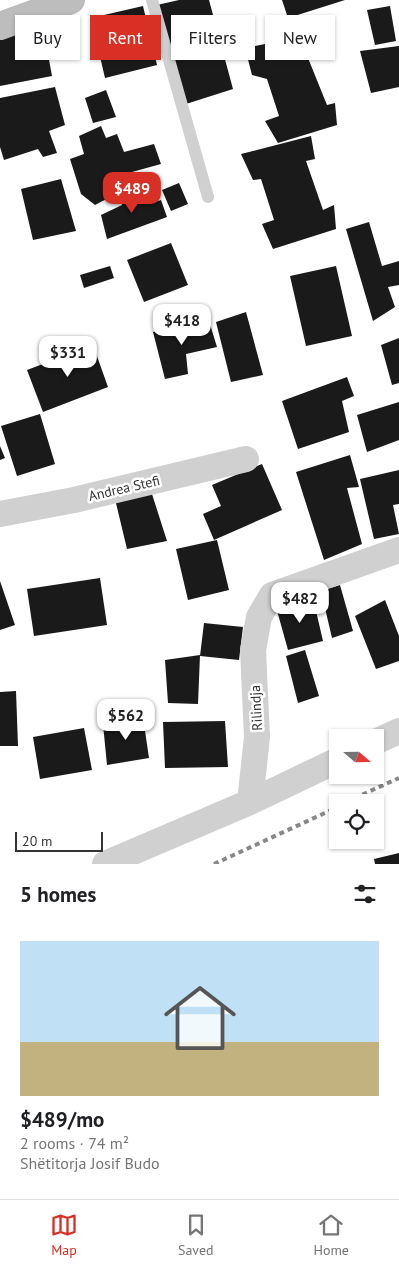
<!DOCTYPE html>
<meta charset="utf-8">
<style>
:root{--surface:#fff;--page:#f2f2f2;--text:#202124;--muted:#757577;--line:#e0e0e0;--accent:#d93025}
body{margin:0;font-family:"PT Sans",sans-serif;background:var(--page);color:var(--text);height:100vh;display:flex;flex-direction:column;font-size:19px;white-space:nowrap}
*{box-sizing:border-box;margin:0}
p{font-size:16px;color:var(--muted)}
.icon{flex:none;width:28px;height:28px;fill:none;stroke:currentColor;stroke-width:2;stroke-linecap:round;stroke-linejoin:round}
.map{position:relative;height:864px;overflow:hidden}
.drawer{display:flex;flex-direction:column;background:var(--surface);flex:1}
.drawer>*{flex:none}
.guide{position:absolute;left:15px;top:15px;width:370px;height:45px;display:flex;gap:10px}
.needle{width:32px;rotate:110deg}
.fabs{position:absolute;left:329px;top:729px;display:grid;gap:10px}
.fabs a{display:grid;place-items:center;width:55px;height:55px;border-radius:0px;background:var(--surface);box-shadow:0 1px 4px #0004;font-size:25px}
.scale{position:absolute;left:15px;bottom:12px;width:88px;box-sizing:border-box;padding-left:5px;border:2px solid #333;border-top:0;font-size:14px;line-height:18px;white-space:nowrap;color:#333;-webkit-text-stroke:4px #fff;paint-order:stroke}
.price{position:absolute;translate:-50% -42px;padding:0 11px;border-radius:10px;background:#fff;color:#222;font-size:16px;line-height:32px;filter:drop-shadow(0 1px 2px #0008)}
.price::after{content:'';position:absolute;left:50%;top:30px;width:15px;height:11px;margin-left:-8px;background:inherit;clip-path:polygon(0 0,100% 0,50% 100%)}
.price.current{background:var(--accent);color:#fff}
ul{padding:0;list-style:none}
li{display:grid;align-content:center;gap:10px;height:265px;padding:0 20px}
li+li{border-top:1px solid var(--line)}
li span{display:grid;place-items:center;height:155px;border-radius:0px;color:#555}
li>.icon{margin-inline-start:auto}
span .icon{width:90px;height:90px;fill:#fffc;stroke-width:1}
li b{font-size:21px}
h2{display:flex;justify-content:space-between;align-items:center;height:60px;padding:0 20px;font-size:21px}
.pill{padding:0 18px;border-radius:0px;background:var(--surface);box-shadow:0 1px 4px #0004;font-size:18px;line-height:45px}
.pill.current{background:var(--accent);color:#fff}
.tab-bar{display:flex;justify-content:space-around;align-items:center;height:70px;border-top:1px solid var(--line);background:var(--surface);font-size:14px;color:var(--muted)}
.tab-bar a{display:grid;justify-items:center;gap:2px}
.tab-bar .current{color:var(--accent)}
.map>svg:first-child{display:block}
.building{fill:#1a1a1a}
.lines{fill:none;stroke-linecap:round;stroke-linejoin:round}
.lane{stroke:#d0d0d0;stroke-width:12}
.street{stroke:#d0d0d0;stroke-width:26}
.secondary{stroke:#bdbdbd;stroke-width:28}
.rail{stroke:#888;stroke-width:4;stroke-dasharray:5 4;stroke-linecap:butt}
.labels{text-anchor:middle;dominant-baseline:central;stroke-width:5;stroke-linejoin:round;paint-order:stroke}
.street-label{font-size:14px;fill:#333;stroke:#fff}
</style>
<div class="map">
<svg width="399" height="864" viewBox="0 0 399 864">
<rect width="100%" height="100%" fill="#fff"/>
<path class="building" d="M179,0H209L233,89L186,104L157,5Z
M282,0H345L288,18Z
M143,6L157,65L105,78L91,18Z
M390,6L396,41L375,45L367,10Z
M43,27L52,76L0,86V37Z
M309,35L316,55L308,58L327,105L335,103L337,125L278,143L265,121L279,116L267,79L252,75L245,48Z
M399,46V87L371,93L360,51Z
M55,87L65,125L49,131L57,153L43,157L38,149L4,160L0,147V98Z
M106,90L116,117L93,123L85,98Z
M101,126L106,138L117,134L124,152L154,144L161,164L121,175L119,185L120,192L95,205L81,194L70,159L84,154L79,136Z
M311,136L315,159L306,161L323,210L334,205L336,229L273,249L262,224L274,220L261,179L253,180L241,154Z
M61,179L76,231L33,240L21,189Z
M179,183L188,204L171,211L162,190Z
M145,187L149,204L161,200L167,217L107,239L101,215L122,205L121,195Z
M369,222L382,266L399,261V285L388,287L395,307L373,321L346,229Z
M171,243L188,285L144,302L127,260Z
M110,266L114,278L84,288L80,275Z
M336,266L352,336L306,346L290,276Z
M246,312L263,375L231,382L216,322Z
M209,321L217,347L186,354L188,374L165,379L153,332Z
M399,338V383L392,385L381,345Z
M93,345L108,387L43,412L27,370Z
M347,377L354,396L342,401L349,432L298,449L282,401Z
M399,402V440L367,452L357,415Z
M40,414L55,464L17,476L1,426Z
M0,446L5,458L0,460Z
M350,455L359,487L347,488L362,544L324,560L296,472Z
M262,464L282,510L214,540L203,514L221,506L212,485Z
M399,470V504L393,505L399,534L374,539L360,479Z
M152,494L167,541L127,549L115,499Z
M217,540L229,590L188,600L176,549Z
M100,578L107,625L34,636L27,589Z
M0,581L15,625L0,630Z
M340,585L353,631L332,638L321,591Z
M313,598L323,641L288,650L276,607Z
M385,600L399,636V661L376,669L355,616Z
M204,623L243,627L239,660L200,656Z
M305,650L319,696L298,703L286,656Z
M200,655L198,704L168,703L165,660Z
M16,691L18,746H0V692Z
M143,717L149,758L107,765L103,724Z
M225,721L228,767L165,768L163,722Z
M84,728L92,770L40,779L33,737Z
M399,853V864H375L374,859Z"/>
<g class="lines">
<path class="lane" d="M152,0L208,197"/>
<path class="street" d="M0,514L74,500L246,459
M375,742L399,731
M250,802L257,737L253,650L259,617L272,595L399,550
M105,864L250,802L338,760"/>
<path class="secondary" d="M0,26L71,0"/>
<path class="rail" d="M346,802L399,778
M214,864L338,807"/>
</g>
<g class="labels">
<g class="street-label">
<text transform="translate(124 488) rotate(-13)">Andrea Stefi</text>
<text transform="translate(256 708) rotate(-93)">Rilindja</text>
</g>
</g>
</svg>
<div class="fabs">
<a><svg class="needle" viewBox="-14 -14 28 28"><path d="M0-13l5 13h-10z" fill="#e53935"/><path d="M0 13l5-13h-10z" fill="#757577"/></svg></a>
<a><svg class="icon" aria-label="locate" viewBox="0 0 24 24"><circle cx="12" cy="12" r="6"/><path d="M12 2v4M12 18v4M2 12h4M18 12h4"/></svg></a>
</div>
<div class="scale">20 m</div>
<b class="price current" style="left:132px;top:214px">$489</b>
<b class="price" style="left:182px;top:346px">$418</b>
<b class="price" style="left:68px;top:378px">$331</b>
<b class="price" style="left:300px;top:624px">$482</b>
<b class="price" style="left:126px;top:741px">$562</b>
<div class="guide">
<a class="pill">Buy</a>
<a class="pill current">Rent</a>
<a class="pill">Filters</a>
<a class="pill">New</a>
</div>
</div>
<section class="drawer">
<h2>5 homes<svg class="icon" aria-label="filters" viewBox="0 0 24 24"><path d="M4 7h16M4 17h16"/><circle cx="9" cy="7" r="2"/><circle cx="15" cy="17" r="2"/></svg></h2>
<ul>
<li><span style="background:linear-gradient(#bfe0f5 65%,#c2b280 0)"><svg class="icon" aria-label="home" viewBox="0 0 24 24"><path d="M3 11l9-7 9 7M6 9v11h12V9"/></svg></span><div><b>$489/mo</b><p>2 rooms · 74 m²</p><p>Shëtitorja Josif Budo</p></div></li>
</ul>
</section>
<nav class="tab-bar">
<a class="current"><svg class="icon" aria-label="map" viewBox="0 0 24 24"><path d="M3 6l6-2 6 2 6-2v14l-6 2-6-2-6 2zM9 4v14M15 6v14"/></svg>Map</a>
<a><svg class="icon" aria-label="saved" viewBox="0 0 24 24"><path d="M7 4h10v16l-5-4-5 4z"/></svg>Saved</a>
<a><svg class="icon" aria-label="home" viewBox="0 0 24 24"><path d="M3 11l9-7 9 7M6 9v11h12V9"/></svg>Home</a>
</nav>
